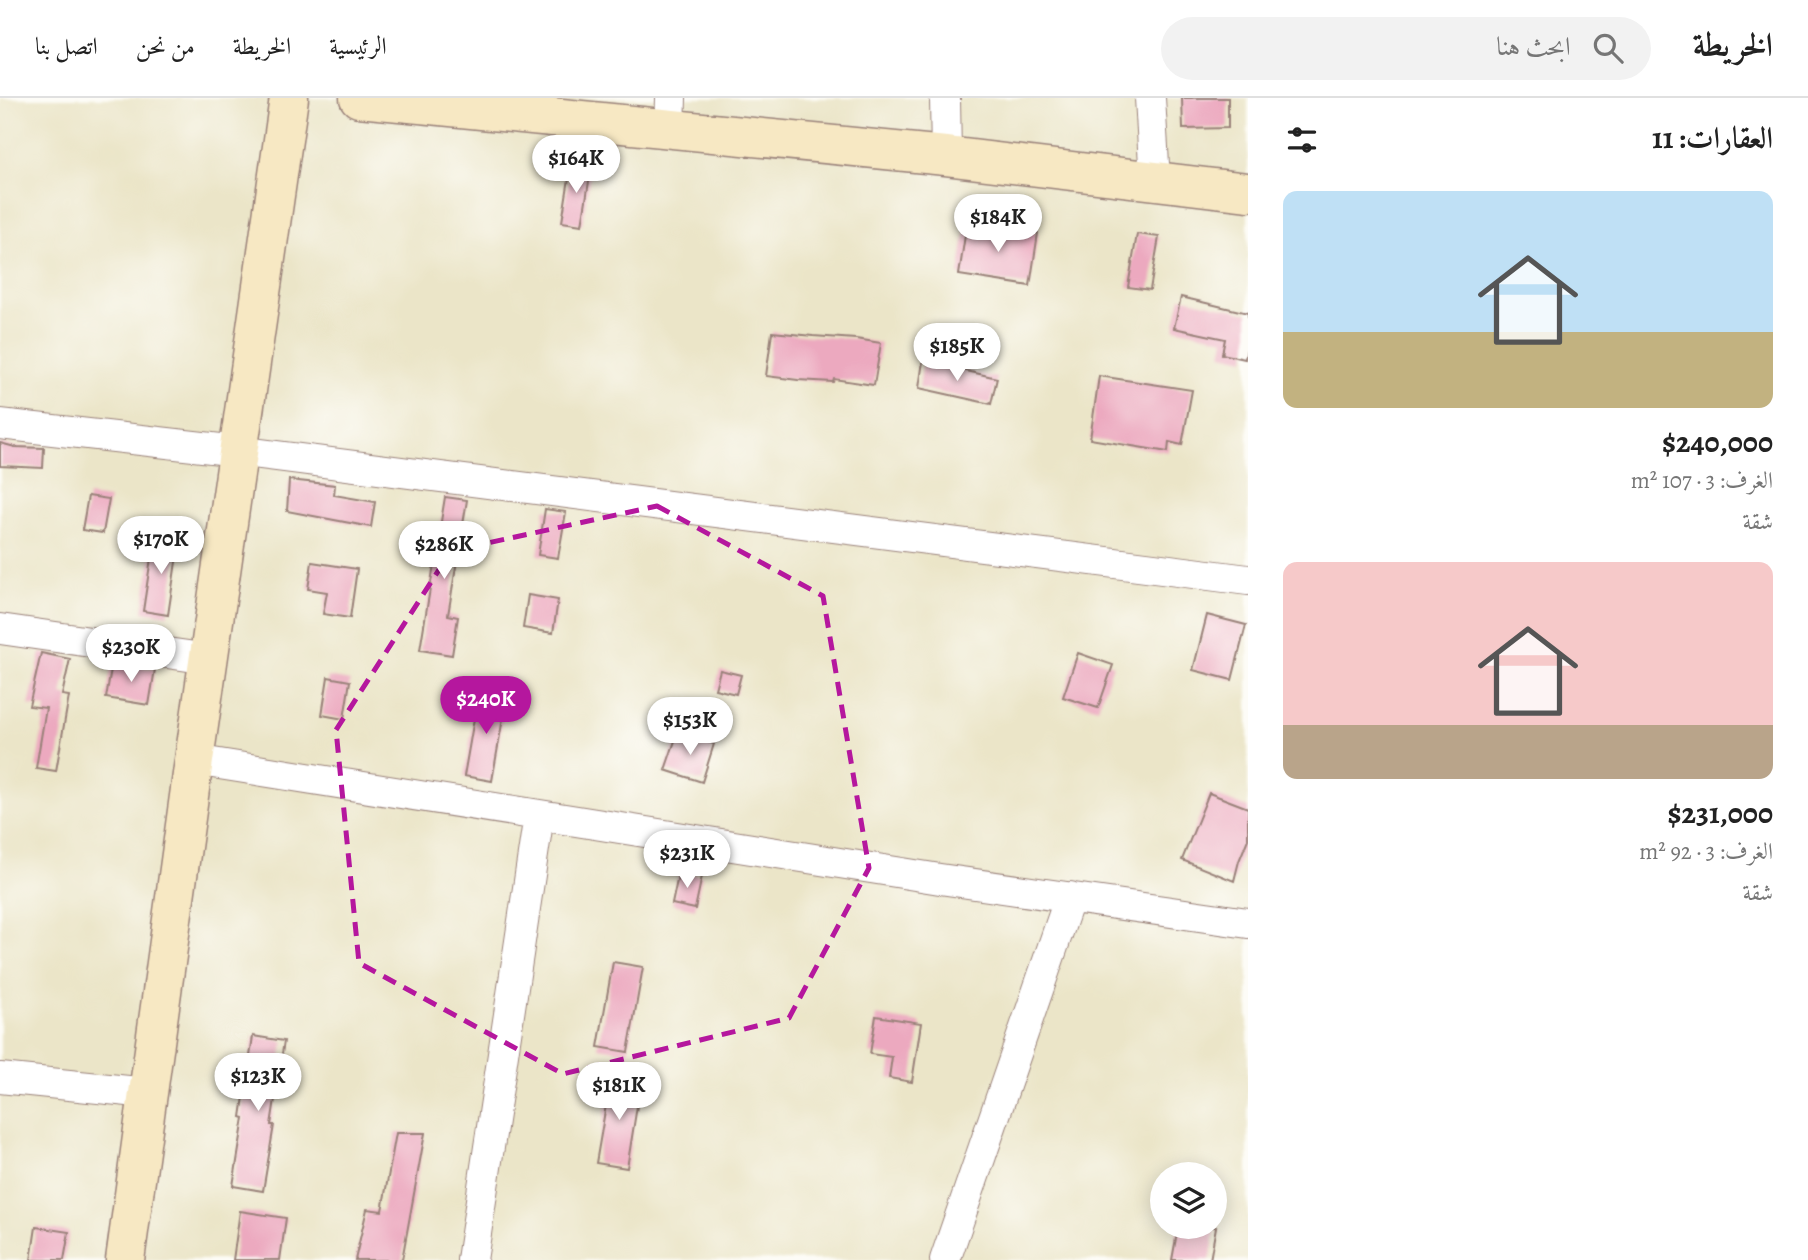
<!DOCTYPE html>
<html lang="ar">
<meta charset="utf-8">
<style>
:root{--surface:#fff;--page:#f2f2f2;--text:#222;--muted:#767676;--line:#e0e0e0;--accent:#b5179e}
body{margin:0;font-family:Alegreya,Amiri,serif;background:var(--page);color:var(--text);direction:rtl;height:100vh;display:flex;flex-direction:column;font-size:26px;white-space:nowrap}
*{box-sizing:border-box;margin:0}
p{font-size:23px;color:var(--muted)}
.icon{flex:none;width:38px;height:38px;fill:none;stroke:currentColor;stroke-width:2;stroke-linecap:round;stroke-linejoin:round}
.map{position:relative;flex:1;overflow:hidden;direction:ltr}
.panel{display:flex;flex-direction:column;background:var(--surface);width:560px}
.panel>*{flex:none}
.tools{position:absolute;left:1150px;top:1064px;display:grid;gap:14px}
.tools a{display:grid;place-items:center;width:77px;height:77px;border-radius:50%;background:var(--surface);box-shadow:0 4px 18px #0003;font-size:35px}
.price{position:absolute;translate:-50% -60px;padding:0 16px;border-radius:24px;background:#fff;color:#222;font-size:23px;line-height:46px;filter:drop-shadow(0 2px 4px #0008)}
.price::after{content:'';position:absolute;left:50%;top:42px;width:21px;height:16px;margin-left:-10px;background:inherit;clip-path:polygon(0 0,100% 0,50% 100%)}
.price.selected{background:var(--accent);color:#fff}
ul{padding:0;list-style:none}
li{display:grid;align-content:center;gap:14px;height:371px;padding:0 35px}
li span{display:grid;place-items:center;height:217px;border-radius:14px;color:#555}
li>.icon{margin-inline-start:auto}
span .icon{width:126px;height:126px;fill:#fffc;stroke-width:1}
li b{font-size:30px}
h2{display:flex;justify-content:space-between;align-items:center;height:84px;padding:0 35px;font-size:30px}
header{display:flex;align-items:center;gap:42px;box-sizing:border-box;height:98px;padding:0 35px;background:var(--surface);border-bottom:2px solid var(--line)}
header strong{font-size:33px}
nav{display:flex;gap:38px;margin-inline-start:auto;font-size:24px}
.search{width:490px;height:63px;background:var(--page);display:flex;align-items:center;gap:18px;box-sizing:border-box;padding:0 24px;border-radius:38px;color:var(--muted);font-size:26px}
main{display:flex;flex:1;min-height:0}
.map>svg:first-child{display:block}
.building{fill:#eca9bf}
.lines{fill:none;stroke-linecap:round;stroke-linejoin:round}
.street-casing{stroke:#9a827a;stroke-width:32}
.secondary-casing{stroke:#9a827a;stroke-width:41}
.street{stroke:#fff;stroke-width:30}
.secondary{stroke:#f7e8c3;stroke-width:38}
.marked{fill:none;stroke:#b5179e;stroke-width:5;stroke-dasharray:14 9;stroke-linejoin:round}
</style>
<header>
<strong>الخريطة</strong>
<div class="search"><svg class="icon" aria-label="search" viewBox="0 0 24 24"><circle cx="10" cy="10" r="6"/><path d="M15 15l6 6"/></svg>ابحث هنا</div>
<nav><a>الرئيسية</a><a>الخريطة</a><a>من نحن</a><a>اتصل بنا</a></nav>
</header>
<main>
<section class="panel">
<h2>العقارات: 11<svg class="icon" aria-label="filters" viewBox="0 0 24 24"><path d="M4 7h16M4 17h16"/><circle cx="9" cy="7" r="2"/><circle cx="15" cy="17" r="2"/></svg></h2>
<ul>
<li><span style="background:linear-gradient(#bfe0f5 65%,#c2b280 0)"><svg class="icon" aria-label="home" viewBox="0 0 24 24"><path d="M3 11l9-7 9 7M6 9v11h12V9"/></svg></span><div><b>$240,000</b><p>الغرف: 3 · 107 m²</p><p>شقة</p></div></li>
<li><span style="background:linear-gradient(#f6c9c9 75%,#b9a48a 0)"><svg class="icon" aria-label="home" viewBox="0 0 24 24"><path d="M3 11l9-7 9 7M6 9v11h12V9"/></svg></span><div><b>$231,000</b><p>الغرف: 3 · 92 m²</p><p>شقة</p></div></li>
</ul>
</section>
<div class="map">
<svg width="1248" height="1162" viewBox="0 0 1248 1162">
<rect width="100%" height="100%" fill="#fdfcf7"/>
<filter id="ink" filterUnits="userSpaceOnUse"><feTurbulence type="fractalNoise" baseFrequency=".0143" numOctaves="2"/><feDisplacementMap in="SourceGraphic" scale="14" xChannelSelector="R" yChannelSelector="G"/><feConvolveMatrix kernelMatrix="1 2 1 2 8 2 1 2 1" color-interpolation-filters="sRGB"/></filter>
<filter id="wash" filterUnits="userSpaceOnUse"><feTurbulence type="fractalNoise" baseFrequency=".00686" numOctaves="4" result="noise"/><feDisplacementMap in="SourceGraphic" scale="28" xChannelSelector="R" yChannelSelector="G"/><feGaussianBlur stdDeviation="1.57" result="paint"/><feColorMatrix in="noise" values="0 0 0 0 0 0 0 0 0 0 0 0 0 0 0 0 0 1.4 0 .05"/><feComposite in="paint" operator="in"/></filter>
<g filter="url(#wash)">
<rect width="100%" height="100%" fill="#ebe5c8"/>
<g id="blocks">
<path class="building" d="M1182,0H1228V30L1183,31Z
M571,68L591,71L582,127L562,124Z
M967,124L1038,135L1030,188L959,177Z
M1137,136L1159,139L1150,192L1128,189Z
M1181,199L1248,215V246L1245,261L1222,256L1225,241L1174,230Z
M772,234L813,238L856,241L881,245L874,287L834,281L833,284L798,282L766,278Z
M923,263L997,280L991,306L919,290Z
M1099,278L1192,292L1182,347L1169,344L1168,354L1090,341Z
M0,345L15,349L44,350L43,370L0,368Z
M289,382L335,387L334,397L375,404L371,429L287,413Z
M88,398L109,401L103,435L82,432Z
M445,399L467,402L448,517L458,519L452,557L420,552Z
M545,411L566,414L558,460L538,457Z
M154,440L179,444L168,517L143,513Z
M312,464L357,471L350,520L323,516L327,494L308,491Z
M528,497L558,502L553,535L523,530Z
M1207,517L1246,527L1232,582L1193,572Z
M41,555L70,561L62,597L69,598L56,673L36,670L46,610L29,608Z
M1078,555L1113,567L1098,610L1063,599Z
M112,565L155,571L149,607L106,600Z
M720,572L741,577L736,596L715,591Z
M328,579L350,583L344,621L322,617Z
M479,592L507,597L492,683L464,678Z
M678,634L714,646L702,684L665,672Z
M1209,695L1248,710V741L1239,763L1234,783L1182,762Z
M679,773L702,778L695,811L672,806Z
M613,864L643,869L628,954L598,949Z
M876,918L921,925L912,984L889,980L892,959L870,956Z
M253,938L284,943L271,1027H274L263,1093L233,1088L244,1020L241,1019Z
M611,978L641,983L627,1070L596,1065Z
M396,1035H425L402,1162H355L367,1111L382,1113Z
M240,1113L286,1120L280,1162H233Z
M36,1129L69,1134L64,1162H31Z
M1178,1129H1216L1210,1162H1172Z"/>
</g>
</g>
<g filter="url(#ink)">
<use href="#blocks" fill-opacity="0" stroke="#9a827a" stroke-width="2"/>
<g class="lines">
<defs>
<path id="street" d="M945,0L946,58
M1150,0L1155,83
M670,31L671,0
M0,326L238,353L1248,482
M0,531L209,561
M194,662L940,781L1248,825
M0,980L148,995
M472,1162L539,717
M945,1162L1070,799"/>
<path id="secondary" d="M359,0L946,58L1248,94
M125,1162L194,662L289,0"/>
</defs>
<use href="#street" class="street-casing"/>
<use href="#secondary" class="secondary-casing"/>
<use href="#street" class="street"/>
<use href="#secondary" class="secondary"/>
</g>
</g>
<path class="marked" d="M657,408L823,498L869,770L789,920L563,976L359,865L336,632L451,453Z"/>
</svg>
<div class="tools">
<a><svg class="icon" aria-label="layers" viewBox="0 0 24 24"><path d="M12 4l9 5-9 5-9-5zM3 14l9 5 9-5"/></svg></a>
</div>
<b class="price" style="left:576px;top:97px">$164K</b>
<b class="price" style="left:998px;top:156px">$184K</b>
<b class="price" style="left:957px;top:285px">$185K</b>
<b class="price" style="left:161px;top:478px">$170K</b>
<b class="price" style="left:444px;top:483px">$286K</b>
<b class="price" style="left:131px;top:586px">$230K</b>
<b class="price selected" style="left:486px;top:638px">$240K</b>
<b class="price" style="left:690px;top:659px">$153K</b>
<b class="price" style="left:687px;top:792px">$231K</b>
<b class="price" style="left:258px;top:1015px">$123K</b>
<b class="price" style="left:619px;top:1024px">$181K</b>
</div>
</main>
